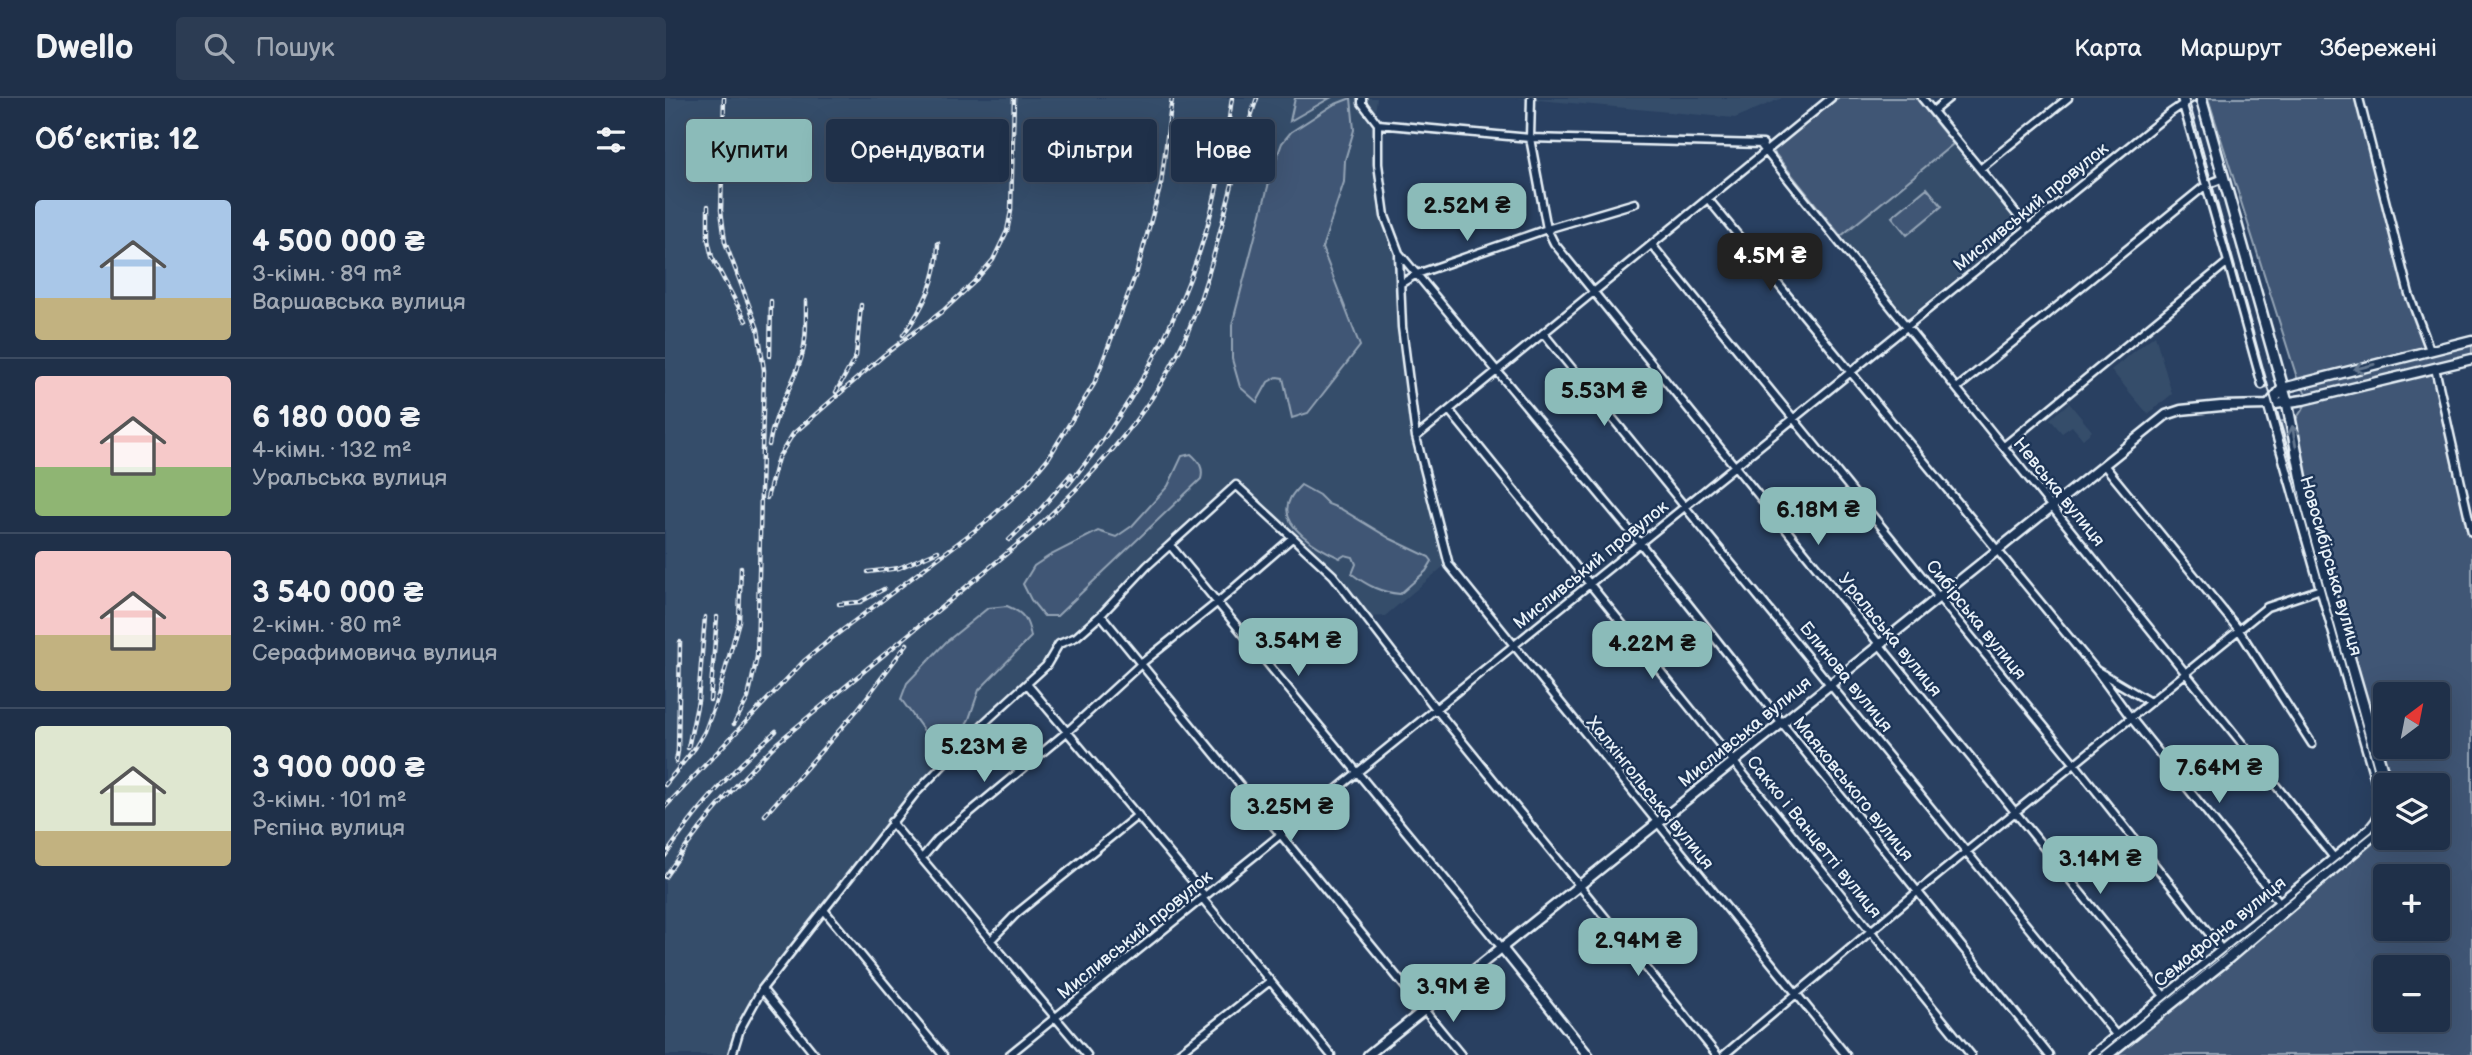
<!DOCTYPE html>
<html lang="uk">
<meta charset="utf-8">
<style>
:root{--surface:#1f3049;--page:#2c3c53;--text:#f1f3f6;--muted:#a1a9b4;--line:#3c4b61;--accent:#8bbbb9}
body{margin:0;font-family:"Balsamiq Sans",sans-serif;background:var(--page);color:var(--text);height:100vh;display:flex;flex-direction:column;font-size:26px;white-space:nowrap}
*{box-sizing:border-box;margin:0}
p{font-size:23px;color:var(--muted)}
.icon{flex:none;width:38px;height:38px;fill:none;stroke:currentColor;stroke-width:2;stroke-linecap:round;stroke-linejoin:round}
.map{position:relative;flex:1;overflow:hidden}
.drawer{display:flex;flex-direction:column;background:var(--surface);width:665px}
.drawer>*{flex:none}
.hud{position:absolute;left:21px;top:21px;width:665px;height:63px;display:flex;gap:14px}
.needle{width:46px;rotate:32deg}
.fabs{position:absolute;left:1708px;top:584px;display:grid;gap:14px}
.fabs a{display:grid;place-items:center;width:77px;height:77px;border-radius:7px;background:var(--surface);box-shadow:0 7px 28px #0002,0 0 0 2px var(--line);font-size:35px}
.price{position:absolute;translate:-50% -60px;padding:0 16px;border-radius:14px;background:var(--accent);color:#111;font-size:23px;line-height:46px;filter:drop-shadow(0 2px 4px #0008)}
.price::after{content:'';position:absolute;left:50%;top:42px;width:21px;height:16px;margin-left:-10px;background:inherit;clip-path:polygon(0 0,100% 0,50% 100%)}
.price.current{background:#222;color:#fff}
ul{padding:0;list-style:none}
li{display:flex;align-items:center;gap:21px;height:175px;padding:0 35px}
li+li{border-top:2px solid var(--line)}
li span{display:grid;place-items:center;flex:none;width:196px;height:140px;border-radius:7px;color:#555}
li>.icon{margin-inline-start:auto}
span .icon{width:84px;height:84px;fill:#fffc;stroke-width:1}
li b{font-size:30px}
h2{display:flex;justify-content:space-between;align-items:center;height:84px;padding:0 35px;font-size:30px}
.pill{padding:0 24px;border-radius:7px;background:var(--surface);box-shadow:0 7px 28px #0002,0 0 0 2px var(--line);font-size:24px;line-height:63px}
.pill.current{background:var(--accent);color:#111}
header{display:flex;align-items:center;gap:42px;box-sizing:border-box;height:98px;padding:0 35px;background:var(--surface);border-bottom:2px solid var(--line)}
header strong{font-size:33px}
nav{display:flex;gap:38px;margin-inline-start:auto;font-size:24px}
.search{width:490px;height:63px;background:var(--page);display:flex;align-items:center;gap:18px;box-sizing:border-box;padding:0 24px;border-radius:7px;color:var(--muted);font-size:26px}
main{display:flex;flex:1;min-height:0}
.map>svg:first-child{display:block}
.built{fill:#364d6b}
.green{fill:#415774;stroke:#94a4b6;stroke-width:2;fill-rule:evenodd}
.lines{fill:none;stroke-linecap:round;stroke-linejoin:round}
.minor-casing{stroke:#e8f1f8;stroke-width:11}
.tertiary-casing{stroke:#e8f1f8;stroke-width:13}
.secondary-casing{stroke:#e8f1f8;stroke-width:14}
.minor{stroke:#1d3557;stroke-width:6}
.tertiary{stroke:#1d3557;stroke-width:8}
.secondary{stroke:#1d3557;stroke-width:9}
.tram{stroke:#e8f1f8;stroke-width:2}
.rail-casing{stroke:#e8f1f8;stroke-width:4.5}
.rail{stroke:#1d3557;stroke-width:2;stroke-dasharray:5;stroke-linecap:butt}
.oneway{stroke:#64778f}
.labels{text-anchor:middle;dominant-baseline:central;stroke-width:5;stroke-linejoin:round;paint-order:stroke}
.street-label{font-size:18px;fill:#e8f1f8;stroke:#1d3557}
</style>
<header>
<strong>Dwello</strong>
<div class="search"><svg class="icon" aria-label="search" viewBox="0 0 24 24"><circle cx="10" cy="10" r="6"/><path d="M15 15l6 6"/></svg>Пошук</div>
<nav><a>Карта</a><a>Маршрут</a><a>Збережені</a></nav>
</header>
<main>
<section class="drawer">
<h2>Об’єктів: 12<svg class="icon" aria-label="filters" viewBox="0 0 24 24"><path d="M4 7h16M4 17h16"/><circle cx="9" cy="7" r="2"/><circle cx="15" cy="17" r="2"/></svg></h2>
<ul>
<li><span style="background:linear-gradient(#a9c7e8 70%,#c2b280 0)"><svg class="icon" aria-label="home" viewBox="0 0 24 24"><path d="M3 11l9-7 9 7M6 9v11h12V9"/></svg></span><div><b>4 500 000 ₴</b><p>3-кімн. · 89 m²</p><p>Варшавська вулиця</p></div></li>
<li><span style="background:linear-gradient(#f6c9c9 65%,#8fb573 0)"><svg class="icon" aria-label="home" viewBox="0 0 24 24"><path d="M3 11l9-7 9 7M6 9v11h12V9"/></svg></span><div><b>6 180 000 ₴</b><p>4-кімн. · 132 m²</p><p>Уральська вулиця</p></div></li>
<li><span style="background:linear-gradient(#f6c9c9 60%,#c2b280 0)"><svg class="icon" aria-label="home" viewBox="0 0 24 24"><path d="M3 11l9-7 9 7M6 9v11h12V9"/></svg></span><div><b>3 540 000 ₴</b><p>2-кімн. · 80 m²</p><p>Серафимовича вулиця</p></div></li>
<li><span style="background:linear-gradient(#dfe7d0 75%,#c2b280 0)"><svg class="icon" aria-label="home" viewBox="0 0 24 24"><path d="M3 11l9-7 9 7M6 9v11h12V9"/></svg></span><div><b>3 900 000 ₴</b><p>3-кімн. · 101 m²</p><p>Рєпіна вулиця</p></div></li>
</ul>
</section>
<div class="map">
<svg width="1807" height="957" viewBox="0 0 1807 957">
<rect width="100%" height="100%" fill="#294061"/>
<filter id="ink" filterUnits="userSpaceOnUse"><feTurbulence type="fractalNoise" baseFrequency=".0143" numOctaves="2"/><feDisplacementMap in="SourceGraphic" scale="14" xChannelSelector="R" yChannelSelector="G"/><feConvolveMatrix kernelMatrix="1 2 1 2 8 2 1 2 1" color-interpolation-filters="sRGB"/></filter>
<g filter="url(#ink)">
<path class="built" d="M0,0H712L709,21L708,67L716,120L730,157L733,229L746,341L779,468L720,518L705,519L671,474L572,380L479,465L433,514L409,535L391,543L378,565L315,623L246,694L93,889L71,929L63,957H0Z
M852,0H1117L1070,20Z
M1288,46L1356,128L1242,220L1176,138Z
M1490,237L1507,296L1483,316L1446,272Z
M1404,305L1427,333L1418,341L1407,328L1397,335L1385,321Z"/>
<path class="green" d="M630,0H665L625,23Z
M686,0L689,32L680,62L679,84L657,150L695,248L643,315L627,320L618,280L612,279L603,284L592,304L575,289L567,261V227L607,73L617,45L626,34L668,7Z
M1173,0H1251L1288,46L1176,138L1108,53Z
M1543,0H1694L1744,196L1765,252L1807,242V261L1770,270L1807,434V957H1424L1707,727L1717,707L1606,325L1631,321L1645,300L1634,286ZM1720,597H1773V649H1720ZM1720,688H1773V740H1720ZM1720,779H1773V831H1720ZM1720,870H1773V922H1720Z
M1262,90L1277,108L1242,137L1227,119Z
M526,356C534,363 539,370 536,381L392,518H379L366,502L358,486L369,468L384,458L433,433L451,439L467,428L503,388L517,358Z
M636,387L654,397L663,406L676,411L726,441L764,459L767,463L761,473L735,496C715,494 703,488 687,476L691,466L688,459L680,457L675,460C655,451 611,428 625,401C627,396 632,391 636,387Z
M342,508C359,515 363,522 366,539L314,592L304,621L296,635L284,647L270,648L236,601L242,585L281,544L323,510Z"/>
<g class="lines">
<defs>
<path id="minor" d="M697,0V5L713,26
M866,0L865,40L882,131L889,145L1500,899
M1257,0L1363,130
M1516,0L1563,164
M1694,0L1744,196L1765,252
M1268,13L1284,0
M713,26V66L720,118L734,155L975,445L1117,625L1384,957
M713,26L865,40L1098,46
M1095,46L1670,761
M1315,71L1403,0
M1043,101L1431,572
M987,147L1409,665L1558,853
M734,157L737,229L751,339L784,467L1181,957
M735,186L752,176L882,131L970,105
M878,235L1452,938
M1770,270L1807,434
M1292,290L1541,87L1559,80
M784,312L1306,957
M751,339L1166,0
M1339,348L1563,164L1597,287
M1439,367L1574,532L1647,646
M505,447L837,850
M436,517L796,957
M362,586L540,798
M1485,604L1431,572L1466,620L1615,805
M226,724L422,957
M257,760L273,741L403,633L477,565L553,504L627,440
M537,800L666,957
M159,812L278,957
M326,842L351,816L473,717
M97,891L150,957
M67,957L75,931L97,891L249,697L318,626L381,568L394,546L411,539L436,517L482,468L571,387L668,477L771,611L1052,957
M344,957L1505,15L1527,0
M511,957L605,883
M1059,957L1252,794L1602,509L1656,491"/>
<path id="tertiary" d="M1618,290L1807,242
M837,850L923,957
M703,957L1501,317L1516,312L1556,308L1604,307L1638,302L1807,261"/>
<path id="secondary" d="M1536,0L1622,304L1643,413L1651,445L1722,688
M1429,957L1700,736C1724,715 1717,704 1710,677L1604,307L1618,290
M1442,957L1560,863L1720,727"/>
</defs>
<use href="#minor" class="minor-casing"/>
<use href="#tertiary" class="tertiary-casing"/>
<use href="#secondary" class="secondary-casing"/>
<use href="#minor" class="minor"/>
<use href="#tertiary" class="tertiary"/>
<use href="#secondary" class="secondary"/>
<path class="tram" d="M1433,957L1707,734L1717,722L1720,710L1523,0"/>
<defs>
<path id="rail" d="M59,0L56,112L60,144L93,231L99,272L92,559L83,600L69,626
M43,108V142L47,159L81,223
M238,237C259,209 273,180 273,145
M105,258L106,203
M171,294L191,258L196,207
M104,347C109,315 125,293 135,264C142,245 141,223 141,203
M403,387C462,316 509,234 537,146C552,99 560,49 567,0
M102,400L113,360L128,336L219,257L279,212L308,185L328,162L342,133L346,113L349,0
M344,442L373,414L406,376
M203,474L234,470L273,453
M174,506L195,504L219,491
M45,602L52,519
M23,650L33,603L40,519
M11,664L13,653L15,544
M0,687L30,650L40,633L52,601L74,523L76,469
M0,709L139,563L167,540L321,424L360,388L384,359L429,286L472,173L496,86L507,0
M100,717L193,611L242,546
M0,758C31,712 69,670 111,633
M0,779C33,730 70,686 112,645L364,437C422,383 480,323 515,251C553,172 563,82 592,0"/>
</defs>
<use href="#rail" class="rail-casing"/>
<use href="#rail" class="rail"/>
</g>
<defs><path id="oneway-shaft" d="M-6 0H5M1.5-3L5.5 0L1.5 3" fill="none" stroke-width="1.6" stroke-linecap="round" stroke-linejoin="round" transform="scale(1.75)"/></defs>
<g class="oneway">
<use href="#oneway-shaft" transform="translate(1699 269) rotate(166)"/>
<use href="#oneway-shaft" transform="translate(1629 338) rotate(-100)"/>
</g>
</g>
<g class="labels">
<g class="street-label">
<text transform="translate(1366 109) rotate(-39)">Мисливський провулок</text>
<text transform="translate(1394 394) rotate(51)">Невська вулиця</text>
<text transform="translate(926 467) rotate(-39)">Мисливський провулок</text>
<text transform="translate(1666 468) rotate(74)">Новосибірська вулиця</text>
<text transform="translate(1311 522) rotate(51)">Сибірська вулиця</text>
<text transform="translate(1225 537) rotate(51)">Уральська вулиця</text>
<text transform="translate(1181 579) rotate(51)">Блинова вулиця</text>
<text transform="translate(1080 634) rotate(-39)">Мисливська вулиця</text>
<text transform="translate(1188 691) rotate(51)">Маяковського вулиця</text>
<text transform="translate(985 695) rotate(51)">Халхінгольська вулиця</text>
<text transform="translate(1149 739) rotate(51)">Сакко і Ванцетті вулиця</text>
<text transform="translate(1555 834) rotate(-39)">Семафорна вулиця</text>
<text transform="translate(470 837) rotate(-39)">Мисливський провулок</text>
</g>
</g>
</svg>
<div class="fabs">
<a><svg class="needle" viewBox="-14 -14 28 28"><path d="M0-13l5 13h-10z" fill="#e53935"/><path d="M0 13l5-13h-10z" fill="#a1a9b4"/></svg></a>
<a><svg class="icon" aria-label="layers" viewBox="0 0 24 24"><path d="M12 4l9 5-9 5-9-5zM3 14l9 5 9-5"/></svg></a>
<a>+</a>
<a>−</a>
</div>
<b class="price" style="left:802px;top:145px">2.52M ₴</b>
<b class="price current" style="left:1105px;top:195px">4.5M ₴</b>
<b class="price" style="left:939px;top:330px">5.53M ₴</b>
<b class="price" style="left:1153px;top:449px">6.18M ₴</b>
<b class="price" style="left:633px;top:580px">3.54M ₴</b>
<b class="price" style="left:987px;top:583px">4.22M ₴</b>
<b class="price" style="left:319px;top:686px">5.23M ₴</b>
<b class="price" style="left:1554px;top:707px">7.64M ₴</b>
<b class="price" style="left:625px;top:746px">3.25M ₴</b>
<b class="price" style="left:1435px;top:798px">3.14M ₴</b>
<b class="price" style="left:973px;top:880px">2.94M ₴</b>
<b class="price" style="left:788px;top:926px">3.9M ₴</b>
<div class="hud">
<a class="pill current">Купити</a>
<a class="pill">Орендувати</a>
<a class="pill">Фільтри</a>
<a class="pill">Нове</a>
</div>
</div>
</main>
